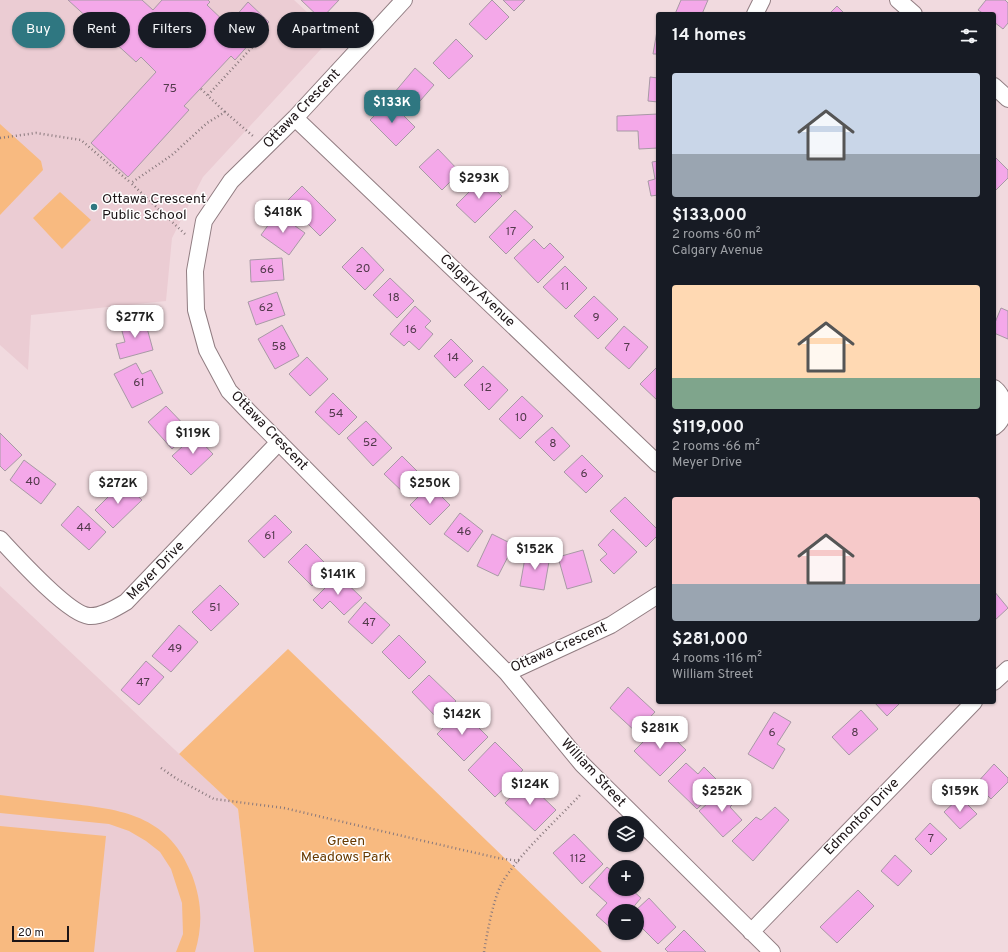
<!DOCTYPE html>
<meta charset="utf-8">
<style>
:root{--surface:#171b24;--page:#242831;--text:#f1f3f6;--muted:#9ea1a6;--accent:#2f7781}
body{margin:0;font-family:Overpass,sans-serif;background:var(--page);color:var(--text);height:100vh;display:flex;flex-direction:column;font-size:15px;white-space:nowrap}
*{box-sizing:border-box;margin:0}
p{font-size:13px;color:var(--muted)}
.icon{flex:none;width:22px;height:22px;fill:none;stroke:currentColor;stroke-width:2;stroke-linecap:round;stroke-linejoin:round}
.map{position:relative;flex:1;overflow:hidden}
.side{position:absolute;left:656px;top:12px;width:340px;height:692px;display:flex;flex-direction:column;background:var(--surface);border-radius:4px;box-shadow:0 1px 3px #0004}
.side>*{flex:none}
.guide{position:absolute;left:12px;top:12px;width:380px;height:36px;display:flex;gap:8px}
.buttons{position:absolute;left:608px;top:816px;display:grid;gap:8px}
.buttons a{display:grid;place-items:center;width:36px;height:36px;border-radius:50%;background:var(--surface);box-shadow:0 1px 3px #0004;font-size:20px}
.scale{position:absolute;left:12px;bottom:10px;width:57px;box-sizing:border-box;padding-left:4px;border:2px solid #1d1517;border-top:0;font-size:11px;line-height:14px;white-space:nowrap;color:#1d1517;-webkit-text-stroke:3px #fff;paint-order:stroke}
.price{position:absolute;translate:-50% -34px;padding:0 9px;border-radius:8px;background:#fff;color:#222;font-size:13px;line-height:26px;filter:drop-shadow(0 1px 2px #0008)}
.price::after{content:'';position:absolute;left:50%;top:24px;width:12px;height:9px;margin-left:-6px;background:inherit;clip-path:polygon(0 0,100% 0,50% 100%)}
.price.selected{background:var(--accent);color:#fff}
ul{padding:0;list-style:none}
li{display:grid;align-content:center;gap:8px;height:212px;padding:0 16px}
li span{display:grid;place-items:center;height:124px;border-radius:4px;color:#555}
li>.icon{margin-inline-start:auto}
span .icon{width:72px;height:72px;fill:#fffc;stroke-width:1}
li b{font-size:17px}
h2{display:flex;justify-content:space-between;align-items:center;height:48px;padding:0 16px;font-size:17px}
.pill{padding:0 14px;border-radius:18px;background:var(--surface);box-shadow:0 1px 3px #0004;font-size:14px;line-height:36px}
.pill.selected{background:var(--accent);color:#fff}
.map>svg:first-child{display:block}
.built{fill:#ebccd3}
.green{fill:#f8ba80}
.building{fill:#f4a8e9;stroke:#a899a5}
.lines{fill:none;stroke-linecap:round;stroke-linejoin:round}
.minor-casing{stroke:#917d82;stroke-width:18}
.path{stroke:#88787c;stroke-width:2.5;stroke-dasharray:1 3;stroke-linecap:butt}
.minor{stroke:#fff;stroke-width:16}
.poi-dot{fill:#2f7781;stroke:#fff;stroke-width:1.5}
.labels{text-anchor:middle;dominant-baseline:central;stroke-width:3;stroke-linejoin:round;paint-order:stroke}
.number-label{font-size:12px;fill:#533a4c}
.street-label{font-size:14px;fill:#1d1517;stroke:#fff}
.poi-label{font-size:14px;fill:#1d1517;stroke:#fff;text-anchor:start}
.park-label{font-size:14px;fill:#683a00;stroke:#fff}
</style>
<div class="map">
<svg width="1008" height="952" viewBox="0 0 1008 952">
<rect width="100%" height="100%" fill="#f1dadf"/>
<path class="built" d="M0,0H294L333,36L203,177L172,238L166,301L31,315L28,370L0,345Z
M0,586L238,809L254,952H0Z"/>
<path class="green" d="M0,124L41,161L43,170L0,215Z
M60,192L91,220L62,249L33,218Z
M288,649L602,952H254L238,809L179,754Z
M0,795C24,798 48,801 73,804C127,810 170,818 192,875C202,902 203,925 195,952H176L183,934L182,903L171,869L160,852L146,841L129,831L109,824L0,813Z
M0,826L106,836L94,952H0Z"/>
<path class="building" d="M68,0H142L153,10L162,0H208L210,2L207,5L228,25L248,2L269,22L235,60L231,56L184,106L189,110L128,177L91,143L156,72L141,57L136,62Z
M301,0H339L321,19Z
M492,0L509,17L486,40L469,24Z
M503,0H525L514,11Z
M681,0H708L702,14H675Z
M986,0H1005L1008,3V23L1003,29L994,22V14H984L978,10Z
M837,6L845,14H829Z
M658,25V54H653Z
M456,39L473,56L449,79L433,63Z
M415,68L434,85L413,109L394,93Z
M650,77L658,78V102L648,101Z
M389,101L415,127L396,146L370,120Z
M658,114V148L639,149L638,131H617V116Z
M438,149L460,172L442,190L419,167Z
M994,156L1008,170V178L994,192Z
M658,161V195L651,196L648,181L655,179L652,162Z
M483,178L502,196L475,223L456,205Z
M302,186L336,220L320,236L286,202Z
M515,210L533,227L506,254L489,237Z
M277,213L305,233L289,255L261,235Z
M534,239L544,249L550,243L564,257L538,283L514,258Z
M362,247L384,270L365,290L342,267Z
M282,258L284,280L251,282L250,260Z
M565,266L587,288L566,309L543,287Z
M390,278L414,301L397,318L373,295Z
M277,292L285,315L256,325L248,302Z
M594,296L618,319L598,339L574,316Z
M415,306L431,321L425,327L433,334L419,350L409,341L404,346L390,334Z
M1001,308L1008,311V339L994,333V325Z
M144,317L153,350L120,359L116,344L125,342L120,324Z
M282,325L299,356L275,369L258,339Z
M624,326L648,347L629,369L605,348Z
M451,339L473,361L455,378L434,356Z
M307,357L328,379L310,396L289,374Z
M136,363L142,374L151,370L163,393L132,408L114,374Z
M483,366L508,390L489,410L464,385Z
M657,367L658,368V401L640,384Z
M333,393L357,417L339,435L315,412Z
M522,396L543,416L520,439L499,419Z
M166,406L191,432L172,449L148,422Z
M366,421L392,448L373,466L347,438Z
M552,427L570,446L554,461L535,442Z
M0,433L22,455L5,471L0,466Z
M195,435L213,454L191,475L172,456Z
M582,455L603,476L586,493L564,472Z
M402,456L423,477L406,495L384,474Z
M24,460L56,484L41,504L10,480Z
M123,482L142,500L113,528L95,510Z
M430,485L450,505L430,525L410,505Z
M625,497L658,530V535L646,547L610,511Z
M78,506L106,532L89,550L61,525Z
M460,513L483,531L468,552L444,534Z
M275,515L292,532L264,558L248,541Z
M613,529L637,552L614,574L600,560L607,554L598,545Z
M492,534L514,545L498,576L477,566Z
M306,544L330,568L312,586L288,562Z
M583,550L592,582L567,589L558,557Z
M526,552L550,556L544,590L520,586Z
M338,575L362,598L344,615L330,601L322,609L313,600Z
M220,585L239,604L211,631L192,612Z
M994,591L1008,608L994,621Z
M365,602L390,625L372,644L348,622Z
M179,625L198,642L171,672L152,656Z
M399,635L426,662L409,679L382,652Z
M146,661L164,677L139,705L121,690Z
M429,675L456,701L438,719L412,692Z
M628,687L655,712L636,732L610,708Z
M874,702H901L887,716Z
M461,710L488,737L464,761L437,734Z
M861,710L878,729L849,755L832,737Z
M774,712L791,722L777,744L785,749L773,769L748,754Z
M660,725L686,750L660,776L634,751Z
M495,742L523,770L495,797L468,770Z
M686,763L698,774L704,767L722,785L697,809L668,781Z
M994,764L1008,778V782L991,799L976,784Z
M526,781L556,810L535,831L505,803Z
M725,788L737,800L730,807L742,820L723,837L699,811Z
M960,797L977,814L960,829L944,812Z
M775,807L789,820L753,861L732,841L756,817L761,820Z
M930,823L947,839L931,855L915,839Z
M574,834L603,864L582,884L553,853Z
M895,855L912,871L898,886L881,871Z
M607,867L615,874V889H631L641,898L630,911H615V927L613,930L596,915L607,903L589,887Z
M858,890L874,906L837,943L820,927Z
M649,898L676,927L658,944L637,923V911H635Z
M684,930L706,952H668L665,949Z"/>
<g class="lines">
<defs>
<path id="minor" d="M404,0L295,118L231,181L204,221L195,271L196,310L207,350L229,391L249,412L507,673L582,764L772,952
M898,0L914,14
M755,14L762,0
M994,86L1008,99
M295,118L658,464
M994,388C1006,397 1007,418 994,427
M0,539C16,556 68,614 89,616C101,617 116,608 126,602L279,442
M507,673L611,625L658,595
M994,682L1008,669
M751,932L974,702"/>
</defs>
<use href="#minor" class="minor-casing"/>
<path class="path" d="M201,89L225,112
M208,95L270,28
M0,138L36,133L81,140L131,183
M185,234L131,183L172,155L207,123L225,112L253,136
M161,768L177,779L214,799L284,808L428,842L498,858L519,861
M484,952C487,934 493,899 502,883C518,855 557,820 580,795"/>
<use href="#minor" class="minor"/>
</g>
<circle class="poi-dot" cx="94" cy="207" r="4"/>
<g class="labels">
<g class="number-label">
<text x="170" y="89">75</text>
<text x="511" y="232">17</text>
<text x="363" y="269">20</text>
<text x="267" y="270">66</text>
<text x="565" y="287">11</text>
<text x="394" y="298">18</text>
<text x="266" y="308">62</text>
<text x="596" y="318">9</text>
<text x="411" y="330">16</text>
<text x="279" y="347">58</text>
<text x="627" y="348">7</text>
<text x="453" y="358">14</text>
<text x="139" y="383">61</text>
<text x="486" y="388">12</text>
<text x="336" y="414">54</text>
<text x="521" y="418">10</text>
<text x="370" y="443">52</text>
<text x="553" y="444">8</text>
<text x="584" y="474">6</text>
<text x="33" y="482">40</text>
<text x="84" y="528">44</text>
<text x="464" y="532">46</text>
<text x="270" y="536">61</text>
<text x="215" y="608">51</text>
<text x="369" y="623">47</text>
<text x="175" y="649">49</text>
<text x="143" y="683">47</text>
<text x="772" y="733">6</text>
<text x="855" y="733">8</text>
<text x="931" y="839">7</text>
<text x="578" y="859">112</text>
</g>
<g class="street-label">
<text transform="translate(302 109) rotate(-46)">Ottawa Crescent</text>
<text transform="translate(477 291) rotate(44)">Calgary Avenue</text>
<text transform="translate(269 431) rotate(46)">Ottawa Crescent</text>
<text transform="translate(156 571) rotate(-46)">Meyer Drive</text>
<text transform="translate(559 648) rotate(-24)">Ottawa Crescent</text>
<text transform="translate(593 773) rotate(47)">William Street</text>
<text transform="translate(862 817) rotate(-46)">Edmonton Drive</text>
</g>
<g class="poi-label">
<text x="102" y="199">Ottawa Crescent<tspan x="102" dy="16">Public School</tspan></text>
</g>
<g class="park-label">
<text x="346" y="841">Green<tspan x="346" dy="16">Meadows Park</tspan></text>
</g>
</g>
</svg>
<div class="buttons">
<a><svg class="icon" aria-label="layers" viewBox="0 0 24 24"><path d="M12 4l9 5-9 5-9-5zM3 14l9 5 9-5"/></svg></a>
<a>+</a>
<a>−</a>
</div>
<div class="scale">20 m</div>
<b class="price selected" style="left:392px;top:124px">$133K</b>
<b class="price" style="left:479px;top:200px">$293K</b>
<b class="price" style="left:283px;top:234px">$418K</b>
<b class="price" style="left:135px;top:339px">$277K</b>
<b class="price" style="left:193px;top:455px">$119K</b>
<b class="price" style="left:118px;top:505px">$272K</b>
<b class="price" style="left:430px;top:505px">$250K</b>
<b class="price" style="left:535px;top:571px">$152K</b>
<b class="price" style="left:338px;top:596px">$141K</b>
<b class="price" style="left:462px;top:736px">$142K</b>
<b class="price" style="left:660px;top:750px">$281K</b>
<b class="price" style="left:530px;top:806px">$124K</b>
<b class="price" style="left:722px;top:813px">$252K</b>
<b class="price" style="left:960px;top:813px">$159K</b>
<div class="guide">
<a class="pill selected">Buy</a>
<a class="pill">Rent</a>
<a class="pill">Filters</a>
<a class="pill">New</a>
<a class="pill">Apartment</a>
</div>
<section class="side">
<h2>14 homes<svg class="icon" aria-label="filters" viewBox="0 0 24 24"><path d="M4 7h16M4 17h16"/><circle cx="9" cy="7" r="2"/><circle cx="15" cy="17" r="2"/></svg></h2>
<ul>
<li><span style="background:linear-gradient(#c9d6e8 65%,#9aa5b1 0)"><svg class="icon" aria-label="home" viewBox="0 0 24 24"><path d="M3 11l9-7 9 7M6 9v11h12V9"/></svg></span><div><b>$133,000</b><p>2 rooms · 60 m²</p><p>Calgary Avenue</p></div></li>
<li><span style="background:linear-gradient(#ffd9b3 75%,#7fa58c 0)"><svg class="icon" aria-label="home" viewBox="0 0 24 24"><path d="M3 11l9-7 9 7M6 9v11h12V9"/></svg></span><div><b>$119,000</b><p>2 rooms · 66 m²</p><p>Meyer Drive</p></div></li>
<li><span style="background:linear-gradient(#f6c9c9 70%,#9aa5b1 0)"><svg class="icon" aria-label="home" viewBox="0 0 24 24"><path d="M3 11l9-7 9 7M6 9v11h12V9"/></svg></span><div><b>$281,000</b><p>4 rooms · 116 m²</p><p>William Street</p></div></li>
</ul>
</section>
</div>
